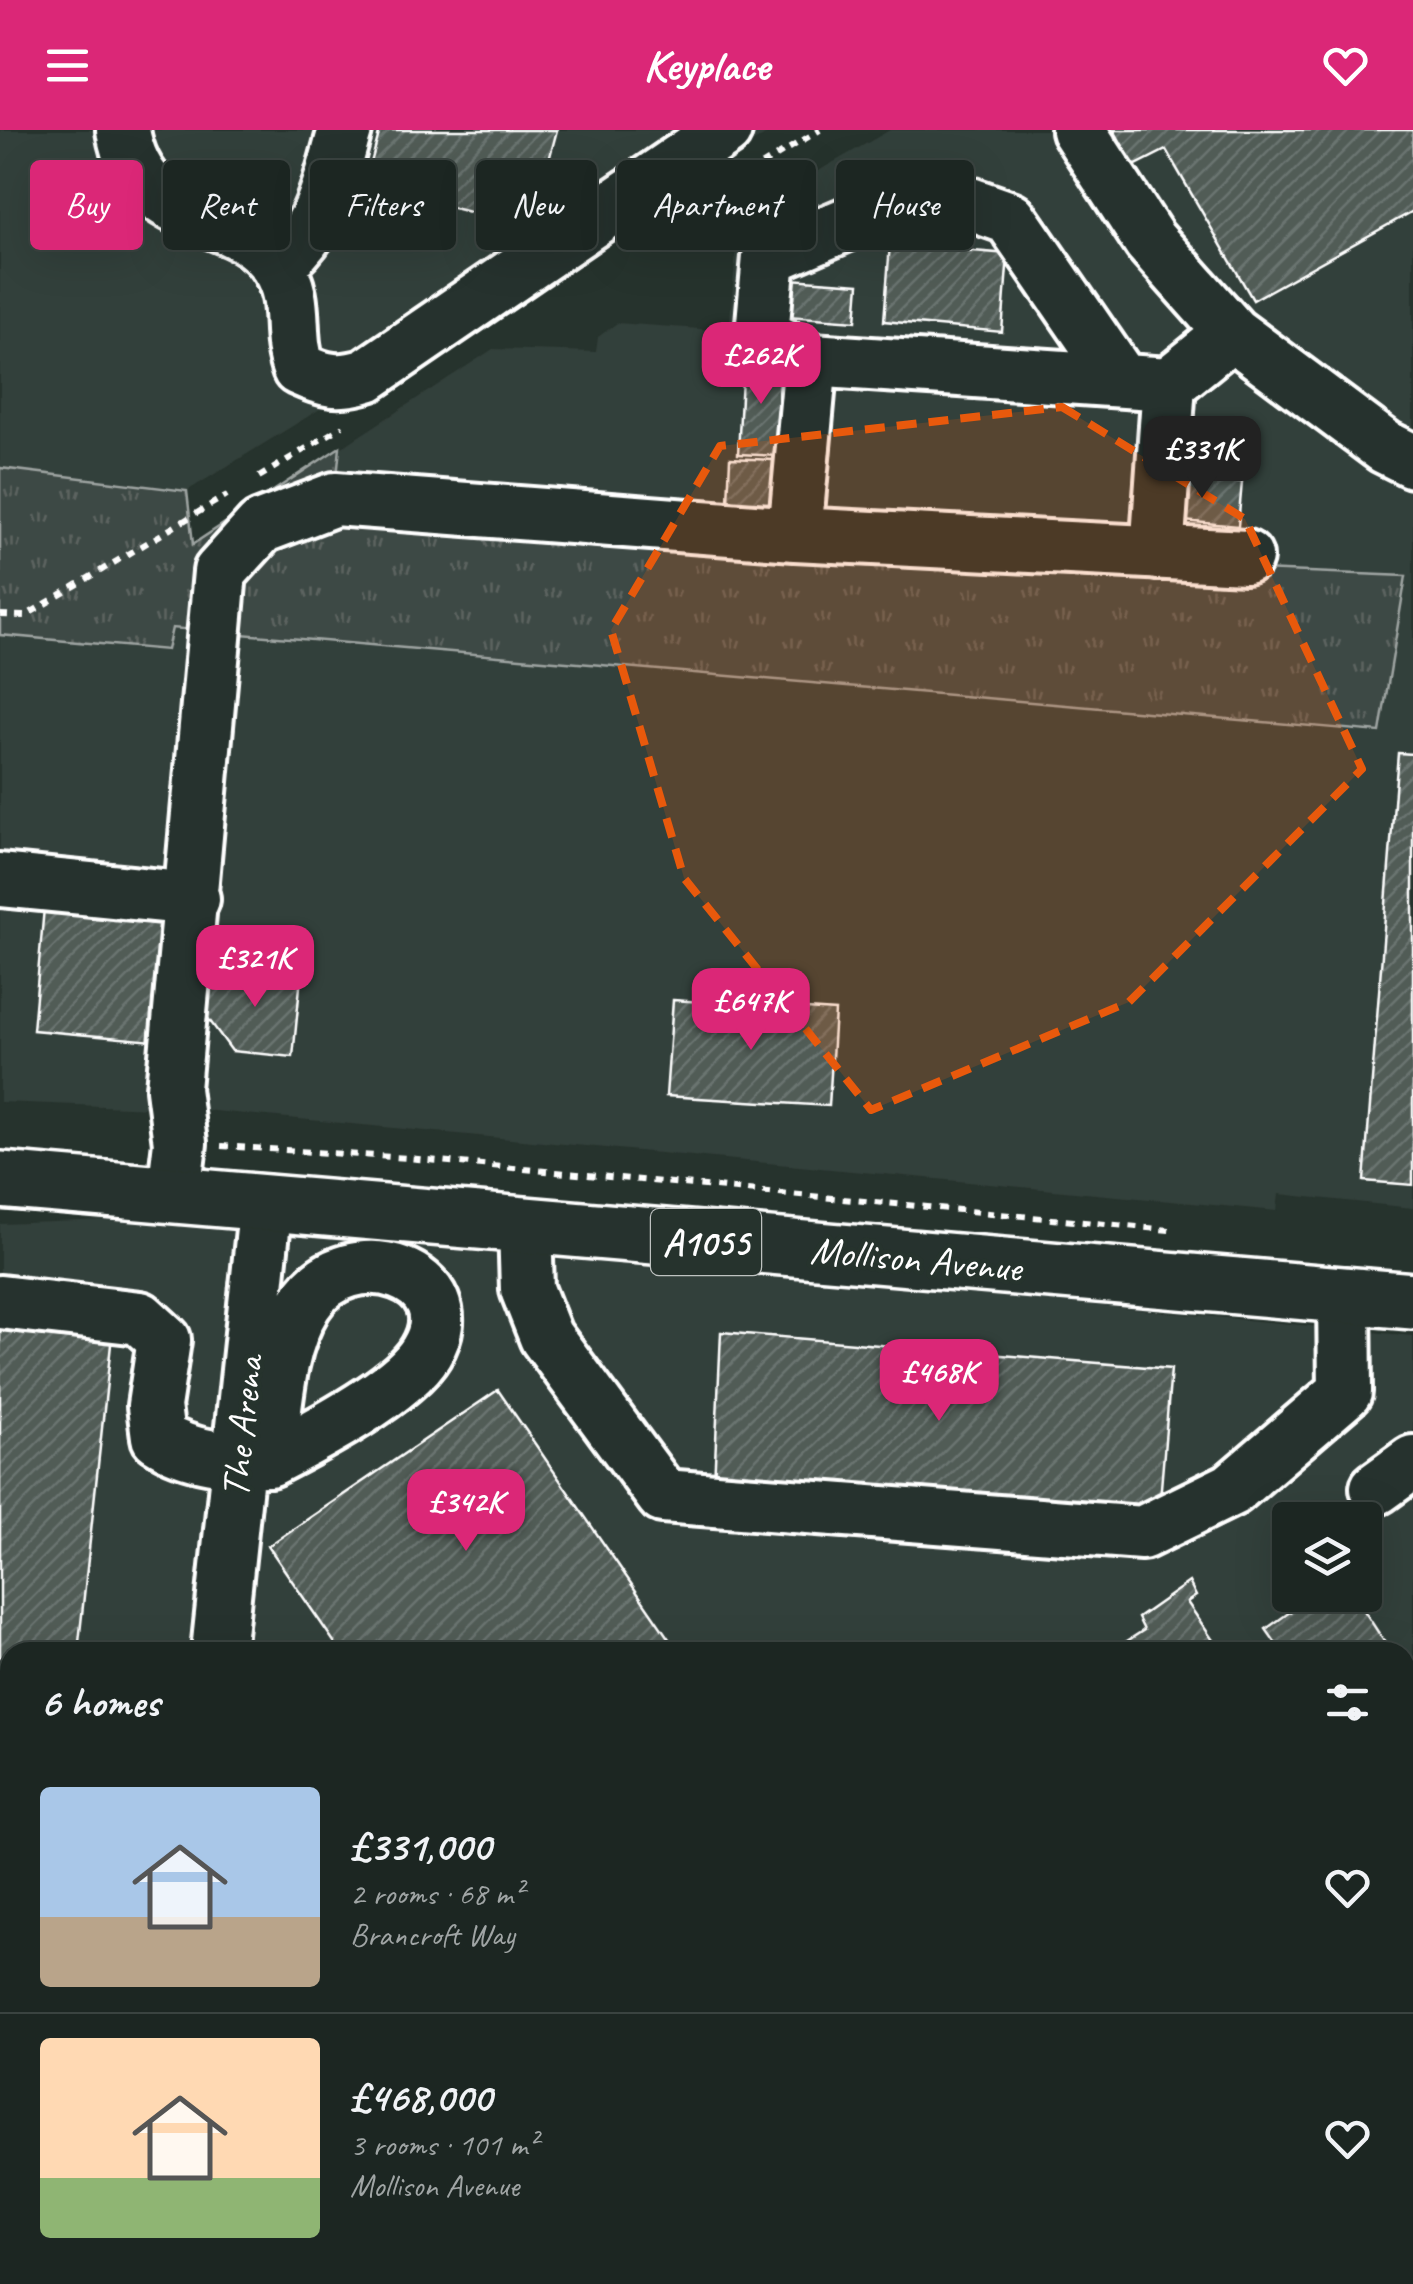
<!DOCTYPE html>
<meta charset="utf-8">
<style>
:root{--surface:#1c2622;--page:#252e2a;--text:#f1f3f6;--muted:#a0a5a5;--line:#3a4340;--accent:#db2777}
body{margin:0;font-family:Caveat,sans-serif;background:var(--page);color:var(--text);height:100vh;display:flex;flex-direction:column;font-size:38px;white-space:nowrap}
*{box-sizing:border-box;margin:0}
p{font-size:32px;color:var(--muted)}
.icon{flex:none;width:55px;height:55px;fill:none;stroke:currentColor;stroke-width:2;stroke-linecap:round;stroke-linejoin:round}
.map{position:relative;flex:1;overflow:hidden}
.drawer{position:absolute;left:0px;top:1512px;width:1415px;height:642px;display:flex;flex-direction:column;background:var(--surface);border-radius:30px 30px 0 0;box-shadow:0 10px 40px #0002,0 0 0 2px var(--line)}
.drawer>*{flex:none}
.top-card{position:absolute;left:30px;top:30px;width:1355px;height:90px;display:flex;gap:20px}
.controls{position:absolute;left:1272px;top:1372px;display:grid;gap:20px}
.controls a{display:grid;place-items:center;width:110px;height:110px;border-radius:10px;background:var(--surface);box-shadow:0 10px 40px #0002,0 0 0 2px var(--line);font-size:50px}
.price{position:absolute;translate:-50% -85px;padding:0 22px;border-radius:20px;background:var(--accent);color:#fff;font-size:32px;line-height:65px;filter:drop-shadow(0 2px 5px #0008)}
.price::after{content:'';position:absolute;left:50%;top:60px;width:30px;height:22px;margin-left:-15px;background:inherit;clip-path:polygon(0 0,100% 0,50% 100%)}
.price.selected{background:#222;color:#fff}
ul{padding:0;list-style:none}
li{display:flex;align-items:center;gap:30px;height:250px;padding:0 40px}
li+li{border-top:2px solid var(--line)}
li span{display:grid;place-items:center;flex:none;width:280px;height:200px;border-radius:10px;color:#555}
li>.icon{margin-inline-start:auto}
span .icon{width:120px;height:120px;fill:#fffc;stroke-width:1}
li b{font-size:42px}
h2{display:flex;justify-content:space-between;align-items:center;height:120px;padding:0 40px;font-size:42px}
.pill{padding:0 35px;border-radius:10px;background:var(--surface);box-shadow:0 10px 40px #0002,0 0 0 2px var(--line);font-size:35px;line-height:90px}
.pill.selected{background:var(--accent);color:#fff}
header{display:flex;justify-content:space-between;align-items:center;height:130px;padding:0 40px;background:var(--accent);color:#fff;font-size:45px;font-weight:800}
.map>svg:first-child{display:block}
.built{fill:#333f3a;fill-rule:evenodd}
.grass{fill:url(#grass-tufts);stroke:#9ea4a2;stroke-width:2.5}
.building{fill:url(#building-hatch);stroke:#fff;stroke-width:2.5}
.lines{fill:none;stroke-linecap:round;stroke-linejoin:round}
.minor-casing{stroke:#fff;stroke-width:60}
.major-casing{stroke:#fff;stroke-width:62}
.path{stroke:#fff;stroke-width:6;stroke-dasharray:8 8;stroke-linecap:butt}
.minor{stroke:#26332d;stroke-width:52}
.major{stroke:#26332d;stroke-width:55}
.marked{fill:#e8590c;fill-opacity:0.2;stroke:#e8590c;stroke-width:8;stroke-dasharray:20 12;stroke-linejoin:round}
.labels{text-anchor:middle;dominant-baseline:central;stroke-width:9;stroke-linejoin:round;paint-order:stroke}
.shield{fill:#26332d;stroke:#bec2c0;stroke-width:2.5}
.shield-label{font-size:38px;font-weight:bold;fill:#fff}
.street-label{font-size:40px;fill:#fff;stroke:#26332d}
</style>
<header><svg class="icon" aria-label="menu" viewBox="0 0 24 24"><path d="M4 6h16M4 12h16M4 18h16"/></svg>Keyplace<svg class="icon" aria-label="heart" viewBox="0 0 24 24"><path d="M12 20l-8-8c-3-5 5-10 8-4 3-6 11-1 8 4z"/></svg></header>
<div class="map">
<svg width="1413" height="2154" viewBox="0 0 1413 2154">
<defs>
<pattern id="grass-tufts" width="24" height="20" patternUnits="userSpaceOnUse" patternTransform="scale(2.5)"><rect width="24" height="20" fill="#3e4944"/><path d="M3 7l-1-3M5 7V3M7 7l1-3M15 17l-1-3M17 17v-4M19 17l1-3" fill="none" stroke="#5b6460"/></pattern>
<pattern id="building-hatch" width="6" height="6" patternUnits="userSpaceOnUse" patternTransform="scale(2.5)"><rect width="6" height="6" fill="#515c57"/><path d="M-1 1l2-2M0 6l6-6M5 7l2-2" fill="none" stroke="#6b7470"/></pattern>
</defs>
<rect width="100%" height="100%" fill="#26332d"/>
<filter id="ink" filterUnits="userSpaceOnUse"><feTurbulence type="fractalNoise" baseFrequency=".01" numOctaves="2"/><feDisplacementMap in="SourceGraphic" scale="20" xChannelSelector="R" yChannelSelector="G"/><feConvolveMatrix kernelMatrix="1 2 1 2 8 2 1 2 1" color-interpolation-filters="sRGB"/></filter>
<g filter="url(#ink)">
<path class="built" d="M0,0H773L187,361L0,338Z
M890,0H1413V1078L1279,1064L1277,1081L203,980L0,972V505L167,520L192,415L493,219L596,222L598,207L617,193L729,201L739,86Z
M185,1087L1413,1206V2154H0V1094ZM1290,1390H1365V1465H1290ZM10,1522H1405V2145H10Z"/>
<path class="grass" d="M340,317L335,369L1260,440L1406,446L1380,602L172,498L167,520L0,505V338L187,361L193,414Z"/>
<path class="building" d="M380,0H557L531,98L365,55Z
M1114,0H1413V81L1253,170L1166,20L1134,36Z
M890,114L1008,124L1002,202L884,191Z
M790,149L859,154L856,191L787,186Z
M743,228L785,230L779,326L738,324Z
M730,328L774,330L772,374L728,372Z
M1165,345L1242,352L1238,396L1161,389Z
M1398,623L1413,624V1055L1364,1051Z
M44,778L165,789L153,911L33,900Z
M213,836L301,846L293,927L232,921L207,887Z
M673,870L835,881L829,976L666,966Z
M0,1194L112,1205L78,1522H10V1821L0,1820Z
M721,1202L1171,1239L1159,1382L714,1354Z
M498,1260L678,1522H341L268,1416Z
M1189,1452L1196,1466L1187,1472L1221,1522H1110L1144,1500L1138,1488Z
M1314,1465H1354L1391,1522H1282L1266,1499Z
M1405,1544L1413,1556V1643L1405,1649Z
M10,1947V2097L0,2082V1954Z
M1408,2000L1413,2005V2154H1236L1246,2145H1405Z
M43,2145H381L387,2154H49Z"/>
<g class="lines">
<defs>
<path id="minor" d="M123,0C139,103 239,74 277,136C300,172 285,202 299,239C325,251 339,254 367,245L725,0
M1078,0L1150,111L1232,203L1385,317L1413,331
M277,134C323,102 330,51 345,0
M1120,248L1010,88L953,68L875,82L769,127L762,204L811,230L1169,254L1232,203
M795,404L811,230
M1157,423L1169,254
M0,750L193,769
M174,1062L180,1013L173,959L220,442L261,397L335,369L795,404L1246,427
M525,1096L527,1159L546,1207L663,1366L1142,1403L1232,1359L1345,1262L1344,1164
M0,1172L140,1188L164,1210L154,1276L158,1307C190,1328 231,1331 269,1330C276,1278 277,1219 305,1174C349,1103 472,1146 426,1222C403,1261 310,1309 269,1330
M1377,1358L1413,1332
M218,1522L266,1072
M1405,1773L1413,1766
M1405,1854L1413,1864
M0,1901L10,1894
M561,2145L567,2154
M1070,2153L1099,2145
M869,2154L882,2145"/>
<path id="major" d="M0,1050L1413,1171"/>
</defs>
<use href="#minor" class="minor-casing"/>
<use href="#major" class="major-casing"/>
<path class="path" d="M748,43L820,0
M259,347L343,296
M0,485L25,486L227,365
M221,1016L408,1028L1170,1100"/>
<use href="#minor" class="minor"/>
<use href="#major" class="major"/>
</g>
</g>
<path class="marked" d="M1062,277L1245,389L1362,639L1129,872L871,980L684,748L611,500L720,316Z"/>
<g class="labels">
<rect class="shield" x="651" y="1079" width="110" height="66" rx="8"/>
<g class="shield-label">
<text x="706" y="1112">A1055</text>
</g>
<g class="street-label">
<text transform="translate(916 1129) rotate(5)">Mollison Avenue</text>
<text transform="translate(242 1297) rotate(-84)">The Arena</text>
</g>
</g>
</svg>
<div class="controls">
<a><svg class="icon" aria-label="layers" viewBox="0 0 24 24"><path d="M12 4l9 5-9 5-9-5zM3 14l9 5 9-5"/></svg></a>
</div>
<b class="price" style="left:761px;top:277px">£262K</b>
<b class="price selected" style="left:1202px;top:371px">£331K</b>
<b class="price" style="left:255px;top:880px">£321K</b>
<b class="price" style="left:751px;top:923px">£647K</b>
<b class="price" style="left:939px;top:1294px">£468K</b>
<b class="price" style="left:466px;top:1424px">£342K</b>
<div class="top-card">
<a class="pill selected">Buy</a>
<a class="pill">Rent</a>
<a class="pill">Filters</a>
<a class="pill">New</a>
<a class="pill">Apartment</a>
<a class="pill">House</a>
</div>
<section class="drawer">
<h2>6 homes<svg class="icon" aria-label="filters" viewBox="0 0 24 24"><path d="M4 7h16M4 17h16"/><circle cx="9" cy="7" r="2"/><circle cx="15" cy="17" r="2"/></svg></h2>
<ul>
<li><span style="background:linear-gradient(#a9c7e8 65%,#b9a48a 0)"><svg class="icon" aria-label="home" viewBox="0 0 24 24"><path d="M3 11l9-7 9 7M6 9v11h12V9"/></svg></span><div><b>£331,000</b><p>2 rooms · 68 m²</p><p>Brancroft Way</p></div><svg class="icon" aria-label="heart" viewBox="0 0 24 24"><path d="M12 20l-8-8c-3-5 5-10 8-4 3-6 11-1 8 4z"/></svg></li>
<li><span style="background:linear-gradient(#ffd9b3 70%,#8fb573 0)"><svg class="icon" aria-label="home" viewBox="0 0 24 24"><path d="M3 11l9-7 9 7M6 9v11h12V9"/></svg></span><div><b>£468,000</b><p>3 rooms · 101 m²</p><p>Mollison Avenue</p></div><svg class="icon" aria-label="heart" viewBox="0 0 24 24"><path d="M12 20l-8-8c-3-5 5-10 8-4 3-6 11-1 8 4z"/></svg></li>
</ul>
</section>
</div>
